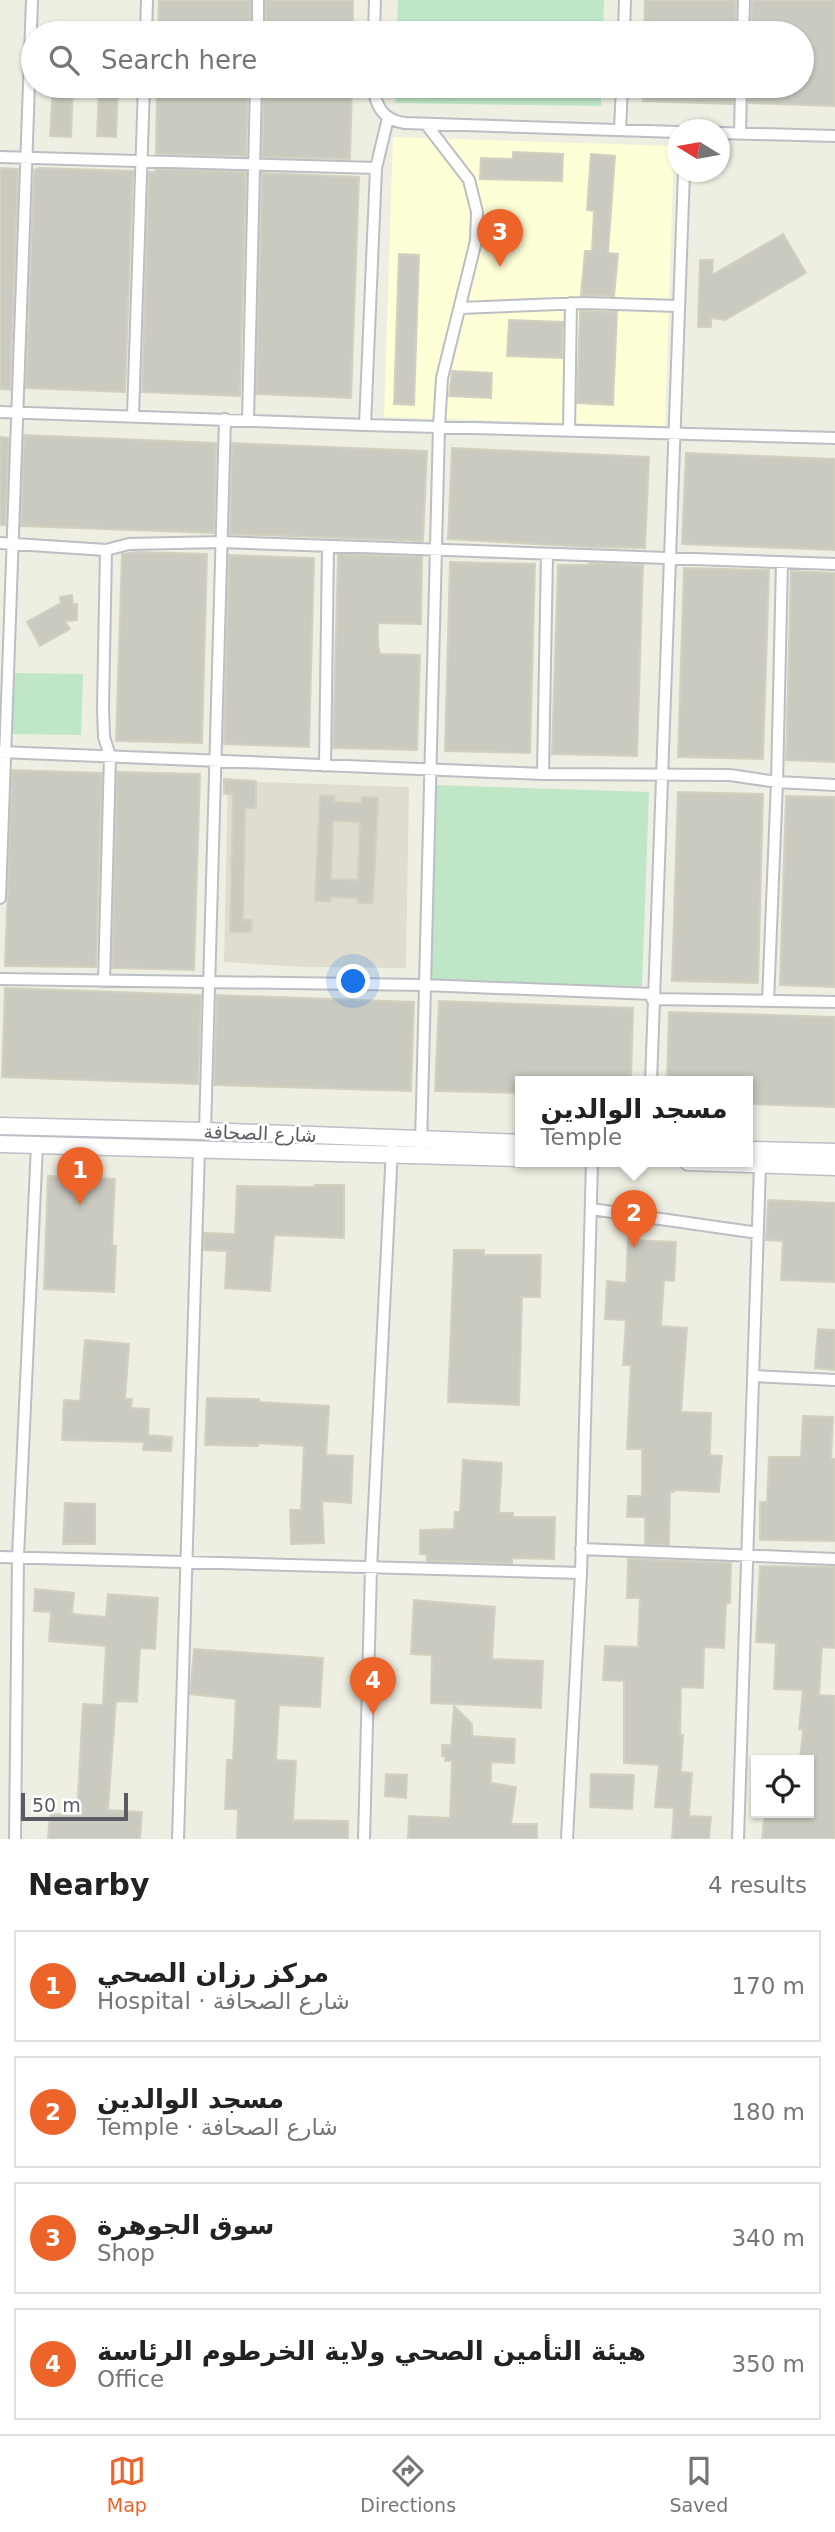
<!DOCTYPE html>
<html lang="en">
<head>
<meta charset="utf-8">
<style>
  :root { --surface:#fff; --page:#f2f2f2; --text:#222; --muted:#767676; --line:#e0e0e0; --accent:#ec642a }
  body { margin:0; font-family:"DejaVu Sans","Noto Naskh Arabic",sans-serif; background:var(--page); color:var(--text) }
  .controls { position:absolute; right:21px; bottom:21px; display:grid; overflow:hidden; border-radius:0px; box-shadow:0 2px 5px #0004 }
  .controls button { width:63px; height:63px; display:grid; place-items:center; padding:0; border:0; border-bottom:2px solid var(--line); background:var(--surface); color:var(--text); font:35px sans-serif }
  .compass { position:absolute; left:667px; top:119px; width:63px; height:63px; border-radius:50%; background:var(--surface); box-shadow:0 2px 5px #0004; rotate:281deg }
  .scale { position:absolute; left:21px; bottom:18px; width:107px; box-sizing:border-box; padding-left:7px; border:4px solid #5a5c63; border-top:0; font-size:19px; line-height:24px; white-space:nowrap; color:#5a5c63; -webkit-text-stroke:5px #fff; paint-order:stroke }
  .you { position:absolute; left:354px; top:982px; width:24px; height:24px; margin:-18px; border:5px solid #fff; border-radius:50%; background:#1a73e8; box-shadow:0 0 0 10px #1a73e833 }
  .badge { display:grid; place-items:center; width:46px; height:46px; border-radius:50%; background:var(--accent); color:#fff; font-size:23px; font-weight:700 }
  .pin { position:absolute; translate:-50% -58px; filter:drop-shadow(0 2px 4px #0008) }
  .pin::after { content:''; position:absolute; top:37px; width:24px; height:21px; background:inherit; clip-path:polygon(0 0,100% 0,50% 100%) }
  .popup { position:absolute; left:515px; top:1076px; width:238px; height:91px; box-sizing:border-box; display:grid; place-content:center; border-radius:0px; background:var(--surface); filter:drop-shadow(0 2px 5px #0005); font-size:23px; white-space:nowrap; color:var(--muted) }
  .popup b { font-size:26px; color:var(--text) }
  .popup::after { content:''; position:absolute; left:50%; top:100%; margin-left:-14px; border:14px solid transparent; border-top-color:var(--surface) }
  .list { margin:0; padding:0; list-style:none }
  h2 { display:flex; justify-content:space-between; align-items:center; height:91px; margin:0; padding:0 28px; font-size:30px }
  h2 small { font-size:23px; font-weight:400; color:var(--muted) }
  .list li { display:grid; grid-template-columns:46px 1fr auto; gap:21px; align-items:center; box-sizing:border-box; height:112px; margin:0 14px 14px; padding:0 14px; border:2px solid var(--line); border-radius:0px }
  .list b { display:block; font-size:26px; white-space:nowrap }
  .list p { margin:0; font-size:23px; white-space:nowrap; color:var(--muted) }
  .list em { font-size:23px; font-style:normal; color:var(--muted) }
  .icon { flex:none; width:38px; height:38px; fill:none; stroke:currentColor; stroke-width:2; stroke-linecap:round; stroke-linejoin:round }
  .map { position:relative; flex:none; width:835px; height:1839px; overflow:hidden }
  .search { position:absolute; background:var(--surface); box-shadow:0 2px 5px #0004; left:21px; right:21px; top:21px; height:77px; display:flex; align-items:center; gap:18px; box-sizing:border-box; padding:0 24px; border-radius:38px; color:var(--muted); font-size:26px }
  .sheet { height:595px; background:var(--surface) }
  nav { display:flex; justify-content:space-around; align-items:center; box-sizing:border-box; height:98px; border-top:2px solid var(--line); background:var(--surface); font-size:19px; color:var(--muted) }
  nav a { display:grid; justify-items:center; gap:4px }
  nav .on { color:var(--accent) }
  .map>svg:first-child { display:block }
  .commercial { fill:#fefed7 }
  .education { fill:#deddd0 }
  .green { fill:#bee6c7 }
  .building { fill:#cacac1; stroke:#d2d1c0; stroke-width:2; fill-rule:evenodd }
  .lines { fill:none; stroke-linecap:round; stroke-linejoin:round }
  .street-casing { stroke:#bcbec4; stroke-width:14 }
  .secondary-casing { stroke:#bdbec6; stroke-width:19 }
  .street { stroke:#fff; stroke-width:10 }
  .secondary { stroke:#fff; stroke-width:16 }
  .labels { text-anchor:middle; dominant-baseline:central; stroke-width:5; stroke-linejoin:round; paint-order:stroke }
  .street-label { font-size:19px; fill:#5a5c63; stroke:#fff }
</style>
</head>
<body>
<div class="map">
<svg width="835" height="1839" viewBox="0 0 835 1839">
  <rect width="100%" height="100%" fill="#eeeee2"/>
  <!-- commercial -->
  <path class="commercial" d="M393,137L674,146L665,426L384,417Z"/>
  <!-- education -->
  <path class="education" d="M228,781L409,787L406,968L302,967L224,962Z"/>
  <!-- green -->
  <path class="green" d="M398,0H604L603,33H397Z
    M396,86H601V106L395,103Z
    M13,673L83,674L81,735L13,734Z
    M435,785L649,792L642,986L429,982Z"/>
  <!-- building -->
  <path class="building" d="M159,0H250V33H158Z
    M266,0H353V33H266Z
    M645,0H736L735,33H644Z
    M752,0H835V106L749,103V86H802V33H751Z
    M53,86H73L71,137L50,136Z
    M99,86H118L116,137L97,136Z
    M157,86H248L246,156L156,154Z
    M264,86H352L350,159L262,157Z
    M643,86H733V104L643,101Z
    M513,152L563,154L562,181L480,179L481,158L513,159Z
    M591,154L615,156L608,253L618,254L614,296L581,295L585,251H592L594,211L587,210Z
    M0,168L18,169L10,390L0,389Z
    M39,168L133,171L125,392L26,388L34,170Z
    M156,169L246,172L240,396L142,392L149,172H155Z
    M262,173L359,177L351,398L256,394Z
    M783,234L806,273L725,320L711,318V327H698L700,260H713L712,275Z
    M399,254L419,255L414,405L394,404Z
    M580,311L617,312L613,405L577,403Z
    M509,320L563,322L562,358L507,356Z
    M452,371L492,373L491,398L449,396Z
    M24,435L216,443L214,533L21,526Z
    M0,437L9,438L5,525H0Z
    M232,443L427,451L423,541L230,534Z
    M452,448L649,457L645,548L590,547L448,539Z
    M686,453L835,459V550L682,544Z
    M136,552L207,554L202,743L116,741L122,554Z
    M338,554L422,557L421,624L378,623V645L380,654L420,655L417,750L333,748Z
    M229,555L314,558L309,747L224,744Z
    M450,562L535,564L530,753L445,751Z
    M589,563L643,565L637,756L552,754L558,565H589Z
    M684,568L769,570L763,759L678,757Z
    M791,571L835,573V762L786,760Z
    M72,595L73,604H77V620L65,621L70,629L40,646L27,622L61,603L60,597Z
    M12,770L102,773L96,967L5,966Z
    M117,772L200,774L194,970L112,968Z
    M224,779L256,781V808H245L243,920H252L251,932H230L233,794H224Z
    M678,792L763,794L758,983L672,981Z
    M320,795L335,796L334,802L362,803V797L378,798L373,903H358V898L331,897L330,902L315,901ZM333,821L360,822L358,880L331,879Z
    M786,796L835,797V987L780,985Z
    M5,988L201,995L198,1084L2,1077Z
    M217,995L414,1002L411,1091L214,1085Z
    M439,1001L633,1008L631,1082H520V1093L435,1091Z
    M669,1012L835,1017V1107L748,1104V1082H667Z
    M48,1176L115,1179L112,1245L116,1246L114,1292L44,1289Z
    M315,1185H344V1238L274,1235L270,1291L225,1288L227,1251L204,1250V1233L235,1234L237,1186L315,1187Z
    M768,1200L835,1203V1282L781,1280L783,1241L766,1240Z
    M628,1240L676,1242L674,1281L664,1280L661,1326L687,1328L681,1412L711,1413L710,1455L722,1456L719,1492L674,1490V1492H670L669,1545L645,1544V1517H627L628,1496H642V1449H627L631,1365H623L626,1320L605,1319L607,1281L626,1283Z
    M454,1250H484V1255H541L540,1297H522L519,1405L448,1402Z
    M818,1329L835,1330V1370L815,1368Z
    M85,1340L129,1344L125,1399H132L131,1408L149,1409L148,1435L172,1437L171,1451L143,1450L144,1442L62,1440L64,1400L80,1401Z
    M207,1398L259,1399V1402L329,1406L326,1455L353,1456L351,1503L322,1501L324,1543L291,1544L290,1510H301L304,1446L258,1443V1446L205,1445Z
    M803,1416L833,1417L831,1459H835V1541L760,1540V1502H767L769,1457H801Z
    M463,1460L502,1463L499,1513H513V1517H555L554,1559L512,1558V1563L427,1561V1555L420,1554V1530L454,1529L455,1512H460Z
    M65,1503L95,1504V1544H63Z
    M628,1559L731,1563L730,1603H726L724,1648L704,1647L703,1688L681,1687L680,1735H683L681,1772L692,1773L689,1816L711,1817L709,1839H672L674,1808L655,1807L659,1765L624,1763V1681L603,1680L605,1646L638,1647L640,1598H627Z
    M760,1566L835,1567V1648L822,1647L819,1695L835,1696V1839H762L765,1813H809V1760H800L803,1730L799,1729L803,1690L774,1689L776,1643L756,1642Z
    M35,1589L74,1593L72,1614L106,1617L108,1594L158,1598L155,1649L140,1648L137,1702L116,1701L112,1754L108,1810L142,1812L140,1839H48L50,1814L77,1815L83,1704L103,1705L106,1646L49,1641L51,1612L34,1611Z
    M414,1600L495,1607L492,1659L543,1661L541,1708L431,1703L432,1655L411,1654Z
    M194,1649L323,1658L320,1707L279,1705L276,1760L296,1761L293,1820L348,1821V1839H237L238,1809H225L227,1760H233L236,1699L190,1694Z
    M454,1706L472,1724V1736L515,1739L514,1763L491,1762V1783L516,1787L511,1824H537V1839H408L409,1816L450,1818L452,1761H445V1756H442V1745H451Z
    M386,1774L407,1775L406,1798L385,1796Z
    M591,1774L634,1775L632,1809L590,1807Z"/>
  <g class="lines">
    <!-- street casing -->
    <g class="street-casing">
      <path id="street" d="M146,33L147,0
        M258,33V0
        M374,33L375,0
        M624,33L625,0
        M743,33L744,0
        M373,86C376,107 383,120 405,123L678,132
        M620,130L622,86
        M720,133L835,136
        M740,134L741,86
        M0,157L376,168
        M460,308L585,303L678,306
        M0,412L365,425L835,438
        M133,415L144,86
        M248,419L256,86
        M365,425L376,168L388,118
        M569,431L571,303
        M0,543L106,550L129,544L222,542L835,564
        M0,752L543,774L730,775L777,782L835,785
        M325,766L328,546
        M543,774L547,554
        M0,898L32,0
        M0,979L423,985L653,994
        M104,981L110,756L104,737L103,707L106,550
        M652,999L835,1002
        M768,1001L777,782L782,562
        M651,1082L684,172
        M205,1131L225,419
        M421,1145L439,427L442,378L476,241L477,212L469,180L426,124
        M591,1209L758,1233
        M754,1376L835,1380
        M581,1549L835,1559
        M0,1557L581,1573
        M15,1839L18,1557L37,1145
        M178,1839L199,1150
        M364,1839L371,1568L392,1149
        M567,1839L581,1573L592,1162
        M738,1839L760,1165"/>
    </g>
    <!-- secondary casing -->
    <g class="secondary-casing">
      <path id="secondary" d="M0,1126L205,1131L520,1143
        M0,1144L520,1158
        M748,1150L835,1152
        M688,1162L835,1167"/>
    </g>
    <!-- street -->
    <use href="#street" class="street"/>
    <!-- secondary -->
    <use href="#secondary" class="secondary"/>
  </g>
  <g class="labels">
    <!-- street labels -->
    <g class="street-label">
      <text transform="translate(260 1133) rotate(2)">شارع الصحافة</text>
    </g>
  </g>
</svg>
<div class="controls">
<button><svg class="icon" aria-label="locate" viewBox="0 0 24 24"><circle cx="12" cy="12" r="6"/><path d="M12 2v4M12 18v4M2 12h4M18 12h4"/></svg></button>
</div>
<svg class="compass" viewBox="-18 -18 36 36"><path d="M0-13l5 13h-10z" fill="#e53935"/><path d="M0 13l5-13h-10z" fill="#767676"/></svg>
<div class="scale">50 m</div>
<div class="you"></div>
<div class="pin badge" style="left:80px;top:1205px">1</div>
<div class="pin badge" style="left:634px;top:1248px">2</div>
<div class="popup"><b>مسجد الوالدين</b>Temple</div>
<div class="pin badge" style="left:500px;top:267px">3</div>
<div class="pin badge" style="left:373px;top:1715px">4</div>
<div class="search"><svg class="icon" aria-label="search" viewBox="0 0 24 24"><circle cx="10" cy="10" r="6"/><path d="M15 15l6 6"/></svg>Search here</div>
</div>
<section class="sheet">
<h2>Nearby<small>4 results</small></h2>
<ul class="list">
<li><span class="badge">1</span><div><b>مركز رزان الصحي</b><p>Hospital · شارع الصحافة</p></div><em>170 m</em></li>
<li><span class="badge">2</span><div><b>مسجد الوالدين</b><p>Temple · شارع الصحافة</p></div><em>180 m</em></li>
<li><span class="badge">3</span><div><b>سوق الجوهرة</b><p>Shop</p></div><em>340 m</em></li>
<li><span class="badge">4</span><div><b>هيئة التأمين الصحي ولاية الخرطوم الرئاسة</b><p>Office</p></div><em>350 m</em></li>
</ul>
</section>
<nav>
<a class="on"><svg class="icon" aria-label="map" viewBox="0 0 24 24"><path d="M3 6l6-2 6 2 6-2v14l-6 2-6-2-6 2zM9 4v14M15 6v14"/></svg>Map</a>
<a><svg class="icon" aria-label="directions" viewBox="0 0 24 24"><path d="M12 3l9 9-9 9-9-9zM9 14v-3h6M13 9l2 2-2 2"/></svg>Directions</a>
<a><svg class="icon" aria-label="saved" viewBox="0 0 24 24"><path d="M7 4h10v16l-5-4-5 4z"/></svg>Saved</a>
</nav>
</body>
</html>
